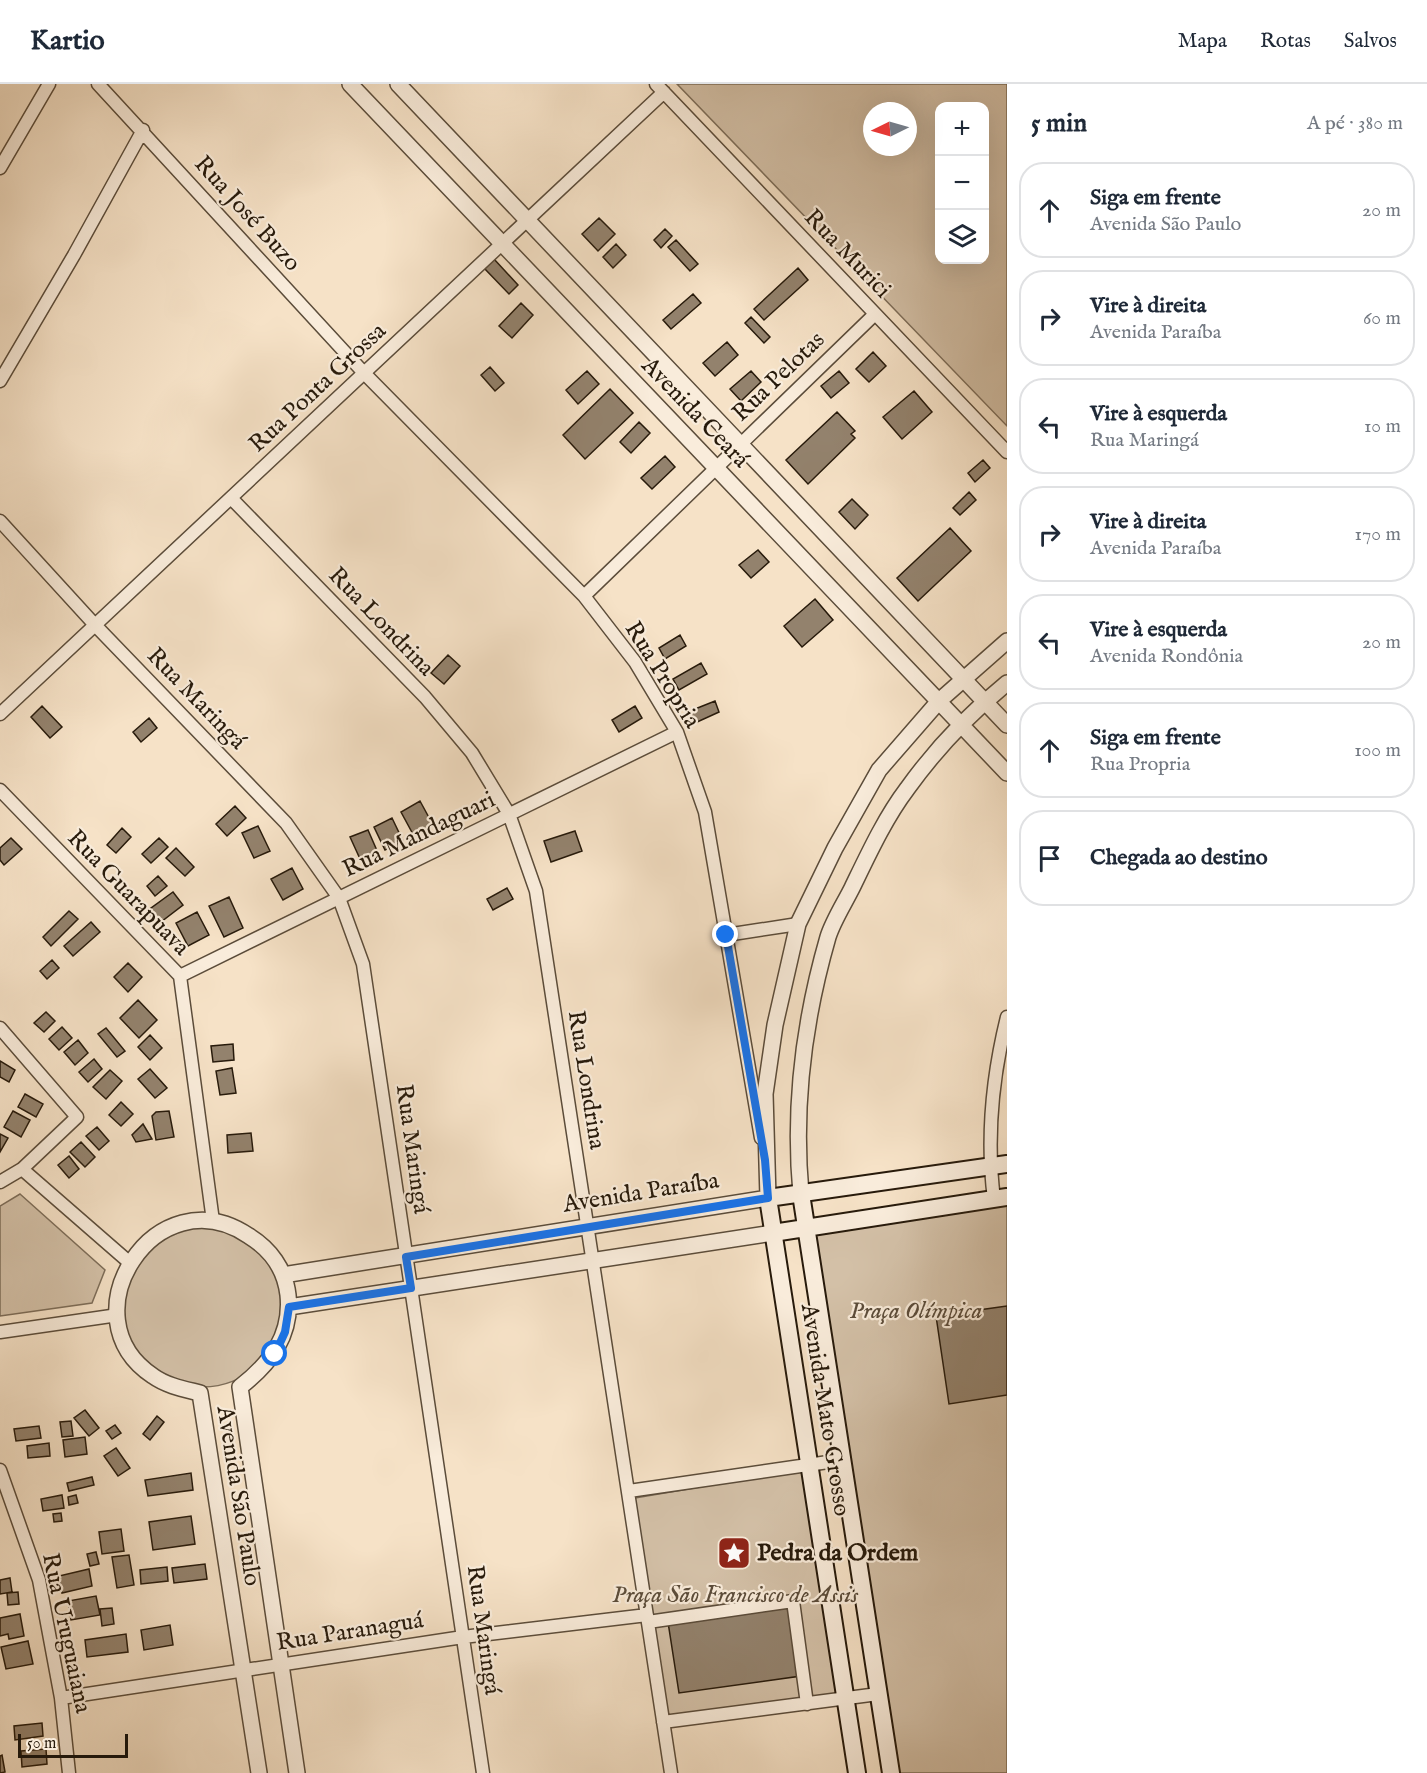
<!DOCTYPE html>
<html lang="pt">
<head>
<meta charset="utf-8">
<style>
  :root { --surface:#fff; --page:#f2f2f3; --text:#1f2937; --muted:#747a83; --line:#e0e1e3 }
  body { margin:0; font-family:"IM FELL English",serif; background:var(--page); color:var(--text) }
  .controls { position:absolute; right:18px; top:18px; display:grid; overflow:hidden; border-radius:12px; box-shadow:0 6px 24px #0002 }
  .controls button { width:54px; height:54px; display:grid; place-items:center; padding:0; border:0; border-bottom:2px solid var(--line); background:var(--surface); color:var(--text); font:30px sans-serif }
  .compass { position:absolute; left:863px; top:18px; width:54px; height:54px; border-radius:50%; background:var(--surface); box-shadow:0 6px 24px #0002; rotate:265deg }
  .scale { position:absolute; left:18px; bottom:15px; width:110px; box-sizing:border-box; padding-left:6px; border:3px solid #271a0b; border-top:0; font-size:16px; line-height:21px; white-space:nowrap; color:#271a0b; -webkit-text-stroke:4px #f9ecdb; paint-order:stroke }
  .stop { position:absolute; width:18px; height:18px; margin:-14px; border:4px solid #1a73e8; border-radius:50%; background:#fff }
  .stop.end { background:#1a73e8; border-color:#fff; box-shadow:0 2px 6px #0008 }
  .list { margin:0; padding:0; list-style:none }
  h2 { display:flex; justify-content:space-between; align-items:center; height:78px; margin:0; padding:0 24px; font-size:26px }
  h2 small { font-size:20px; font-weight:400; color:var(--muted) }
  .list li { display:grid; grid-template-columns:39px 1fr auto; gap:18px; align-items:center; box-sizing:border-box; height:96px; margin:0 12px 12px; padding:0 12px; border:2px solid var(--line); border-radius:24px }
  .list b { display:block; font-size:22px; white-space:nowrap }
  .list p { margin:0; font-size:20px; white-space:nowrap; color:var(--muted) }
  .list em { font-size:20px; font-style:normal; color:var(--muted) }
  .icon { flex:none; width:33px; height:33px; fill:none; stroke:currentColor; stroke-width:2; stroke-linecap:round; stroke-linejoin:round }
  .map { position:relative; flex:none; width:1007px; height:1689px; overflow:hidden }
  header { display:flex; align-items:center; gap:36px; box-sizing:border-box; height:84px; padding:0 30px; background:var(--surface); border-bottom:2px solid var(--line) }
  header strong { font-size:28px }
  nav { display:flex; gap:33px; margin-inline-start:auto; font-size:21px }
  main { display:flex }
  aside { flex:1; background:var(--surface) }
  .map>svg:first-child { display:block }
  .green { fill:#d3c0a7; stroke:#7d6d59; stroke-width:1.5; fill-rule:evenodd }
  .building { fill:#93826d; stroke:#271a0b; stroke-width:1.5 }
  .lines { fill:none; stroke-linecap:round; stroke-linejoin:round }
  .minor-casing { stroke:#5b4c3a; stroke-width:15 }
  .tertiary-casing { stroke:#5b4c3a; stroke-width:18 }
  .secondary-casing { stroke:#271a0b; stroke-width:20 }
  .minor { stroke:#f9ecdb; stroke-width:12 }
  .tertiary { stroke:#f9ecdb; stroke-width:15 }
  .secondary { stroke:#f9ecdb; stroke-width:16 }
  .route { stroke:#1a73e8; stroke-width:8 }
  .labels { text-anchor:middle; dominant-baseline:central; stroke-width:4.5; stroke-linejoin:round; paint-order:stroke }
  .street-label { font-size:24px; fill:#271a0b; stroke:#f9ecdb }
  .park-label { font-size:24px; font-style:italic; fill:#5b4c3a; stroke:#f9ecdb }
  .poi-label { font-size:24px; font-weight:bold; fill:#271a0b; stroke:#f9ecdb; text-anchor:start }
</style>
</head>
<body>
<header>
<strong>Kartio</strong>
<nav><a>Mapa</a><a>Rotas</a><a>Salvos</a></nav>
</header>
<main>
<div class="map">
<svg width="1007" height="1689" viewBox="0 0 1007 1689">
  <rect width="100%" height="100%" fill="#f6e2c7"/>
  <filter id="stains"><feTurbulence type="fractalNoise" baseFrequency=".00333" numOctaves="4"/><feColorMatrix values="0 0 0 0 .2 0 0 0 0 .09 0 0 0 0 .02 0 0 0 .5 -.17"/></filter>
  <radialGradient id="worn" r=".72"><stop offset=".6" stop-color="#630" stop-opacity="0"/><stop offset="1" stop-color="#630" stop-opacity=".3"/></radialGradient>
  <!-- green -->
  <path class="green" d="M677,0H1007V342ZM984,22V176H940V22ZM872,27H908V63H872Z
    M20,1110L105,1186L92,1219L0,1232V1122Z
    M1007,1118V1689H896L812,1152Z
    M123 1223a80 80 0 1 1 160 0a80 80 0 1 1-160 0Z
    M806,1385L840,1610L666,1634L635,1414Z"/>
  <!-- building -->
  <path class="building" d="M599,134L615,150L598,167L582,150Z
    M665,145L672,152L661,164L654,156Z
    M676,156L698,180L690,187L668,163Z
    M616,160L626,171L613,184L603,173Z
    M494,175L518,201L509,210L484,184Z
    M798,184L808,196L764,236L754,225Z
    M693,210L701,219L671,245L663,236Z
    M521,219L533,231L512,254L499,242Z
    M751,233L770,253L764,259L745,239Z
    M727,258L738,271L715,292L703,279Z
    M873,268L886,282L869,298L856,285Z
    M490,283L504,299L495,307L481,291Z
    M587,287L599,300L578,320L566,306Z
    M751,287L761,298L741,317L730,305Z
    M839,287L849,299L831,314L821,302Z
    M610,305L633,329L585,375L563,351Z
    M914,307L932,328L902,355L883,333Z
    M837,328L855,347L851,350L855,354L808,400L786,376Z
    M639,338L650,349L631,369L620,358Z
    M665,372L675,383L652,405L641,394Z
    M983,376L990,384L975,398L968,389Z
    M969,408L976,416L960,431L953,424Z
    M852,415L868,431L855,445L839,428Z
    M950,444L971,467L918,517L897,494Z
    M758,466L769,478L751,494L739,481Z
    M815,515L833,536L802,563L784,542Z
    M680,551L686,562L665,575L659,564Z
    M448,571L460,582L444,600L431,589Z
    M701,579L707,590L679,606L673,595Z
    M715,617L719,628L695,639L690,627Z
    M42,622L62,643L50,654L31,633Z
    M635,622L642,634L619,648L612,636Z
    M149,634L157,644L141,658L133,648Z
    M420,717L433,741L414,752L401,728Z
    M235,722L246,734L227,752L216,740Z
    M392,734L403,757L385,766L374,743Z
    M258,742L270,767L254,774L242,749Z
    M122,744L131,753L116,769L107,761Z
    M368,746L378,769L361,777L350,753Z
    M575,747L582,767L551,778L544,757Z
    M11,754L22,765L4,781L0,776V764Z
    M159,754L168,763L151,779L142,770Z
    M176,764L194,783L185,792L166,774Z
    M292,784L303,805L283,816L271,795Z
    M158,792L167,802L155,812L147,802Z
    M507,804L513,815L493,826L487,815Z
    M173,808L183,821L157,841L147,827Z
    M229,813L243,844L224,853L209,822Z
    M69,827L78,835L51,862L43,853Z
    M197,828L209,851L188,862L176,839Z
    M91,838L100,848L73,872L64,862Z
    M52,876L59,884L47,895L40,887Z
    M128,879L142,893L128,908L114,893Z
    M138,916L157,936L139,954L120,934Z
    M46,928L55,937L44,948L34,939Z
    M62,943L72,954L59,966L49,955Z
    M106,944L125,967L117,973L98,950Z
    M150,951L162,964L150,976L138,963Z
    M78,956L88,969L75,981L64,968Z
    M233,960L234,976L213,978L211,962Z
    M94,975L102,985L88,998L79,988Z
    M0,977L15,986L9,998L0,993Z
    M232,984L236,1009L220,1011L216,987Z
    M150,985L167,1004L155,1014L138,995Z
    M110,986L122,997L106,1015L93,1003Z
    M25,1010L43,1020L36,1033L18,1023Z
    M121,1018L133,1030L121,1042L109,1031Z
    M13,1027L30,1036L21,1053L4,1043Z
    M169,1027L174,1053L156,1056L152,1032L156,1028Z
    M143,1040L152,1055L136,1058L132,1051Z
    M97,1043L109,1057L99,1066L86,1052Z
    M251,1049L253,1067L228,1069L227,1051Z
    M0,1050L8,1054L0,1068Z
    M81,1058L95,1073L85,1083L70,1068Z
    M69,1072L79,1085L69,1094L58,1081Z
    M1007,1222V1311L949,1320L936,1232Z
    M85,1326L99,1344L89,1352L74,1334Z
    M157,1332L164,1338L150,1356L143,1350Z
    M71,1337L73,1352L62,1353L60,1338Z
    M115,1341L121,1349L112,1355L106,1347Z
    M39,1342L41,1354L16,1357L14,1345Z
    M85,1353L87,1370L65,1373L63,1356Z
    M49,1359L50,1372L28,1374L27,1362Z
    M116,1364L130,1384L118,1392L104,1372Z
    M191,1389L193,1406L148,1412L145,1396Z
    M92,1393L94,1401L69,1407L67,1399Z
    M62,1411L64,1424L43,1427L41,1415Z
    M76,1411L78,1419L69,1421L68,1413Z
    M61,1429L62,1437L54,1438L53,1430Z
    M191,1432L195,1460L153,1466L149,1438Z
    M121,1445L124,1467L102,1470L99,1448Z
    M96,1468L99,1480L90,1482L87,1470Z
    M129,1471L134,1501L117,1504L112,1473Z
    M205,1480L207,1495L174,1499L172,1484Z
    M167,1483L168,1497L141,1500L140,1486Z
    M89,1485L92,1502L62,1509L59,1492Z
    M10,1494L12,1508L0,1510V1496Z
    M18,1508L19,1520L8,1521L7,1509Z
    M96,1512L100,1531L71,1536L68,1517Z
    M791,1518L801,1592L679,1609L668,1538Z
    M112,1524L114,1540L102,1542L100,1525Z
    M20,1530L24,1552L9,1555L8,1550L0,1552V1534Z
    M170,1541L173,1561L144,1566L141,1546Z
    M126,1550L128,1568L87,1573L85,1556Z
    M28,1557L33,1580L6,1585L1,1563Z
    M42,1639L43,1652L15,1656L14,1642Z
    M46,1665L47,1680L22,1683L21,1667Z
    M2,1671L5,1688L0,1689V1672Z"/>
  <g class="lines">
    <!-- minor casing -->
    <g class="minor-casing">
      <path id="minor" d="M98,0L364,289L584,512L635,578L677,648L705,728L761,1054
        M656,0L1007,368
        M0,84L49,0
        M0,297L74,171L143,46
        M231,414L425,613L472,669L509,730L536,807L671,1689
        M0,437L95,541L286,739L339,814L363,880L483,1689
        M584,512L875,230
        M0,630L664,8
        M0,706L180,892L213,1137
        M726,851L798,840
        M180,892L677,648
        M0,944L77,1033L22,1085L0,1098
        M22,1085L130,1179
        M994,1115C986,1053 992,994 1007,933
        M0,1248L118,1231
        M0,1386L39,1496L61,1614L69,1689
        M629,1407L842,1376
        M648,1538L793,1517L807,1620
        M61,1614L463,1553L647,1531
        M663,1638L878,1610"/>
    </g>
    <!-- tertiary casing -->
    <g class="tertiary-casing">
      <path id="tertiary" d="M350,0L1007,689
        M398,0L1007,641
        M801,1110C793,1024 804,936 828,853C833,837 844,820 852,804C868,771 885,734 907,705C935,666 970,629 1007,599
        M283,1191L768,1114L765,1010L775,941L798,840L835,764L879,686L939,617L1007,557
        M289,1223L773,1149
        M259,1689L200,1309C184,1305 167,1302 153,1292C64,1233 156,1089 249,1152C270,1165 285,1185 288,1211C292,1251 271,1279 240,1303L297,1689"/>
    </g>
    <!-- secondary casing -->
    <g class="secondary-casing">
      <path id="secondary" d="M801,1110L891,1689
        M773,1149L1007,1113
        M857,1689L768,1114L1007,1080"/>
    </g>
    <!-- minor -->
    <use href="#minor" class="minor"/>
    <!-- tertiary -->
    <use href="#tertiary" class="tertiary"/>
    <!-- secondary -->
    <use href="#secondary" class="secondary"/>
  </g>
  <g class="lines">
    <!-- route -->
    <path class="route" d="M275,1270L285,1248L289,1223L411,1204L406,1173L768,1114L765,1076L726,851"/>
  </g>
  <!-- icons -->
  <defs>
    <g id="sight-square" transform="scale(1.725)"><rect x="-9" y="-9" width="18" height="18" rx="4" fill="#8f2418" stroke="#f9ecdb"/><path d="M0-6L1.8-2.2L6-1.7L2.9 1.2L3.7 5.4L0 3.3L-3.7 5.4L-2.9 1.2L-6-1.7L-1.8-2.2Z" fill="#fff"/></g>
  </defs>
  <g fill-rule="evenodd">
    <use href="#sight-square" x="734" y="1469"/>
  </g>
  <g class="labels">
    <!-- street labels -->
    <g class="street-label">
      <text transform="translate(247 130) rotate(48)">Rua José Buzo</text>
      <text transform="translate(847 170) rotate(46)">Rua Murici</text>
      <text transform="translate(779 293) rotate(-44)">Rua Pelotas</text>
      <text transform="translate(318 304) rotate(-43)">Rua Ponta Grossa</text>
      <text transform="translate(695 329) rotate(46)">Avenida Ceará</text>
      <text transform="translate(381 538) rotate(46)">Rua Londrina</text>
      <text transform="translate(662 591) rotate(58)">Rua Propria</text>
      <text transform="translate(196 615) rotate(46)">Rua Maringá</text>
      <text transform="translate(419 751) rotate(-26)">Rua Mandaguari</text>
      <text transform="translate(128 809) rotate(46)">Rua Guarapuava</text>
      <text transform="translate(586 996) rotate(81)">Rua Londrina</text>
      <text transform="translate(412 1065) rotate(82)">Rua Maringá</text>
      <text transform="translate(641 1109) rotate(-9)">Avenida Paraíba</text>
      <text transform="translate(825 1326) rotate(81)">Avenida Mato Grosso</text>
      <text transform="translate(238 1412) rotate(81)">Avenida São Paulo</text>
      <text transform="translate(483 1546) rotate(82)">Rua Maringá</text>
      <text transform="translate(350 1548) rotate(-9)">Rua Paranaguá</text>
      <text transform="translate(66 1549) rotate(78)">Rua Uruguaiana</text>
    </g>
    <!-- park labels -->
    <g class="park-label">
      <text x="916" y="1227">Praça Olímpica</text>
      <text x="735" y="1511">Praça São Francisco de Assis</text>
    </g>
    <!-- poi labels -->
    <g class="poi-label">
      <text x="757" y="1469">Pedra da Ordem</text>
    </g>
  </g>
  <rect width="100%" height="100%" filter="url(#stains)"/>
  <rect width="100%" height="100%" fill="url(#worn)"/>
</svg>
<div class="controls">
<button>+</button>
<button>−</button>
<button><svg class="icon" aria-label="layers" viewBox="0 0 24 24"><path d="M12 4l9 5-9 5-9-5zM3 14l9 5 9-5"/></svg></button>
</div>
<svg class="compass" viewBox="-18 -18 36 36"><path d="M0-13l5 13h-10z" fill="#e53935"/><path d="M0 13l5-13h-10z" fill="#747a83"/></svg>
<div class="scale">50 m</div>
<div class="stop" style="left:275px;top:1270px"></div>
<div class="stop end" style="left:726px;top:851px"></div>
</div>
<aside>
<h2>5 min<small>A pé · 380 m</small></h2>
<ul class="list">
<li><svg class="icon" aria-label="ahead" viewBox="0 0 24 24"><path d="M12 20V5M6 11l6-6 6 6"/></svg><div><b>Siga em frente</b><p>Avenida São Paulo</p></div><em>20 m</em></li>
<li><svg class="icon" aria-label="right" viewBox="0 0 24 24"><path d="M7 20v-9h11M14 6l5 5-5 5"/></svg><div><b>Vire à direita</b><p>Avenida Paraíba</p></div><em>60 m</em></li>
<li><svg class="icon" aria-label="left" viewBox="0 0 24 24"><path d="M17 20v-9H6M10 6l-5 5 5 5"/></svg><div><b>Vire à esquerda</b><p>Rua Maringá</p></div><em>10 m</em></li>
<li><svg class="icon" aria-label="right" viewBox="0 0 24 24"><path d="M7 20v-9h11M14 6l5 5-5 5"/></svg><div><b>Vire à direita</b><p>Avenida Paraíba</p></div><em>170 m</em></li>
<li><svg class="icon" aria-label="left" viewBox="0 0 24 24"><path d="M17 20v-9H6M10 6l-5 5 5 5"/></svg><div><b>Vire à esquerda</b><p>Avenida Rondônia</p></div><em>20 m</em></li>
<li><svg class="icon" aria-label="ahead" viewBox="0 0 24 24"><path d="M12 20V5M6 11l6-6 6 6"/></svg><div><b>Siga em frente</b><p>Rua Propria</p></div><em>100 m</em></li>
<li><svg class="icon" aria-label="arrive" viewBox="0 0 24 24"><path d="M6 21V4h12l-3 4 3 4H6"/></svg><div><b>Chegada ao destino</b></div></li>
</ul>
</aside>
</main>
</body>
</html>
